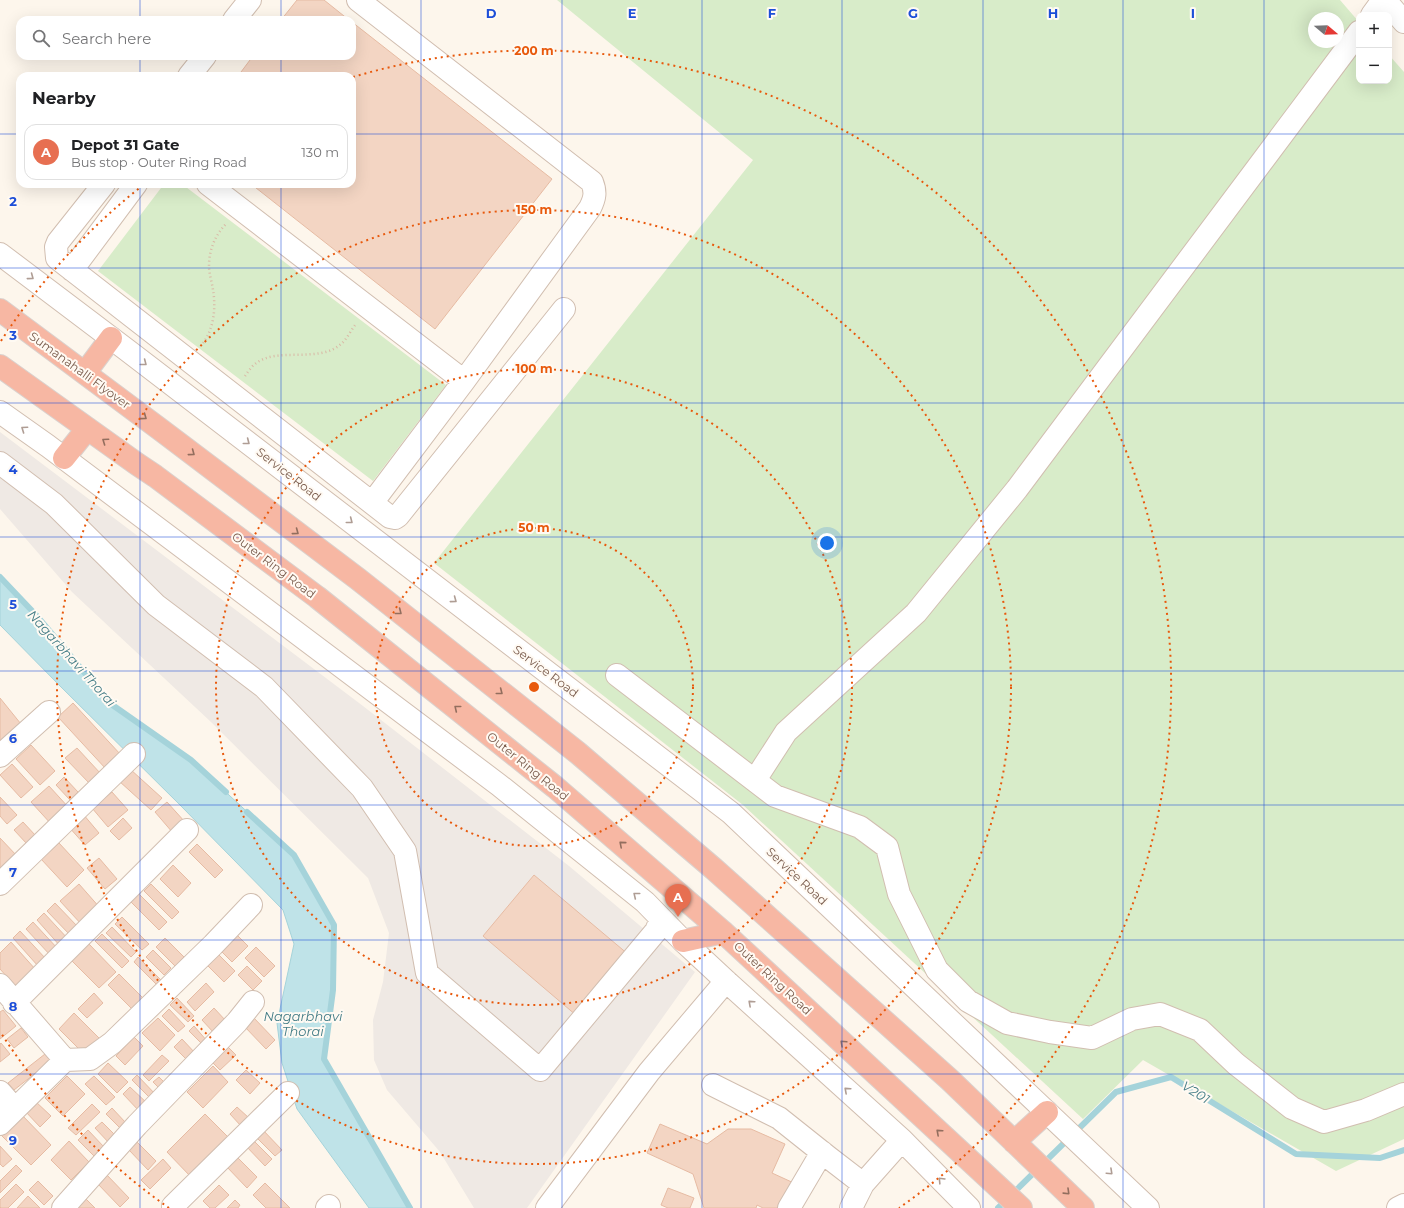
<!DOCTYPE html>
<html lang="en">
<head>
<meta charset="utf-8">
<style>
  :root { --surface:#fff; --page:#f2f2f2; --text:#202124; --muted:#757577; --line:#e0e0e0; --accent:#e76f51 }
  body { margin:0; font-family:Montserrat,sans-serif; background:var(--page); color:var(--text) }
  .controls { position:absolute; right:12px; top:12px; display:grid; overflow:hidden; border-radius:8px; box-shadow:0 4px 16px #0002 }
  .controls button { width:36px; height:36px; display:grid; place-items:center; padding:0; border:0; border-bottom:1px solid var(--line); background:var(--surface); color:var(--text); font:20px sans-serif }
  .compass { position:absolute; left:1308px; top:12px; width:36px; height:36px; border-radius:50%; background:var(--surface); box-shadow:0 4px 16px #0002; rotate:109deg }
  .you { position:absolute; left:827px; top:543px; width:14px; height:14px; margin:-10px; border:3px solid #fff; border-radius:50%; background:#1a73e8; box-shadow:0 0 0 6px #1a73e833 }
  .badge { display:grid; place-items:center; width:26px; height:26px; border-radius:50%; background:var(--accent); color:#fff; font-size:13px; font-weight:700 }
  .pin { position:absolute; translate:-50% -33px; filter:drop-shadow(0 1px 2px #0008) }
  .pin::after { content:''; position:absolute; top:21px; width:14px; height:12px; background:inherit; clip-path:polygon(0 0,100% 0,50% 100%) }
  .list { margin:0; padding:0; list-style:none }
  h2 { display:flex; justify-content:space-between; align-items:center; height:52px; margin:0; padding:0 16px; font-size:17px }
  h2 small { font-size:13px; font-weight:400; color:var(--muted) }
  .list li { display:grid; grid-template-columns:26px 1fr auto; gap:12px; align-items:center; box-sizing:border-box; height:56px; margin:0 8px 8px; padding:0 8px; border:1px solid var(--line); border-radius:12px }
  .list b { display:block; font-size:15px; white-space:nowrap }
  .list p { margin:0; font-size:13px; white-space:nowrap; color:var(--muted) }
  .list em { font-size:13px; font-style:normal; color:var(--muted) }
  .icon { flex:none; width:22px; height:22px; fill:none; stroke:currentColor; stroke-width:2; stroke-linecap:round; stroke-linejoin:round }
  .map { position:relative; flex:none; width:1404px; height:1208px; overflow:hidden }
  .search { position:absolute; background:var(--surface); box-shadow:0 4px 16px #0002; left:16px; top:16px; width:340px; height:44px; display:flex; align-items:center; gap:10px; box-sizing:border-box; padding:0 14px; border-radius:12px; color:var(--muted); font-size:15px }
  .panel { position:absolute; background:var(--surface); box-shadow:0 4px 16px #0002; left:16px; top:72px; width:340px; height:116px; border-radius:12px }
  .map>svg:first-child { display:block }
  .industrial { fill:#efe9e4 }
  .green { fill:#d8ecc9; fill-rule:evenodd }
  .water { fill:#bfe3e8; stroke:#a5d3da }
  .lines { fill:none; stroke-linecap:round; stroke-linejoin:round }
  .stream { stroke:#a5d3da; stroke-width:6 }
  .building { fill:#f3d5c3; stroke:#e6bba3 }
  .minor-casing { stroke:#d1beb0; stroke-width:24 }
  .highway-casing { stroke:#dad1cd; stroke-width:24 }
  .path { stroke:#d9b8a5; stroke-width:2.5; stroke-dasharray:1 3; stroke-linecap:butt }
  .minor { stroke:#fff; stroke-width:22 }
  .highway { stroke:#f7b7a3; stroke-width:22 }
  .oneway { stroke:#af9d94 }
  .oneway2 { stroke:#936e5e }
  .grid { fill:none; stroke:#1d4ed8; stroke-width:1; stroke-opacity:0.55 }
  .ring { fill:none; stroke:#e8590c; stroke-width:2; stroke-dasharray:2 4 }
  .labels { text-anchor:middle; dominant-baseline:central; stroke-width:4; stroke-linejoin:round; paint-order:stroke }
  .street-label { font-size:12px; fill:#7a5c4d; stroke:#fffaf3 }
  .water-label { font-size:13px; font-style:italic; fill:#437c86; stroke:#fffaf3 }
  .grid-label { font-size:13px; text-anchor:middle; font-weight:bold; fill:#1d4ed8; stroke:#fffaf3; stroke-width:4; stroke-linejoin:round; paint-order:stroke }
  .centre { fill:#e8590c; stroke:#fffaf3; stroke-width:2 }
  .ring-label { font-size:12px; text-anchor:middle; font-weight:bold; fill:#e8590c; stroke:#fffaf3; stroke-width:4; stroke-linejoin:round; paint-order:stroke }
</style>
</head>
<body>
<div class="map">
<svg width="1404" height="1208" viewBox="0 0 1404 1208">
  <rect width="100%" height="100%" fill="#fdf6ec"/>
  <!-- industrial -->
  <path class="industrial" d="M0,432L363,706L569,866L695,972L527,1208H474L440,1152L387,1090L374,1060L373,1020L383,982L389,933L368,878L211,722L72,592L0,509Z"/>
  <!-- green -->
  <path class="green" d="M557,0H1340L1359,22V81H1389V55L1404,72V1139L1336,1171L1143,1060L1083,1119L743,805L434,563L753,160ZM1314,18H1338V42H1314Z
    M164,184H182L446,385L373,481L98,271Z"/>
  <!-- water -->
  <path class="water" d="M0,577L36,615L111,704L191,760L294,855L334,925L333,993L324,1059L410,1208H369L297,1109L282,1063L277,1023L294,944L283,910L181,806L59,685L0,625Z"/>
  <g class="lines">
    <!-- stream -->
    <path class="stream" d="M0,577L36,615L111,704L191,760L226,792
      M247,812L294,855L334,925L333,990L324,1059L410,1208
      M998,1208L1116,1092L1171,1077L1296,1154L1380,1158L1404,1150"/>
  </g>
  <!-- building -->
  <path class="building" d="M297,0H324L349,20H281Z
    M352,22L552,179L435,329L251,184H352V76H238L253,56H352Z
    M0,698L21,724L0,741Z
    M73,703L121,755L106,769L58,717Z
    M31,745L55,771L40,785L16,759Z
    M77,748L101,774L90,784L65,758Z
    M12,764L33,787L21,798L0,775Z
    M130,769L162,798L151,810L119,781Z
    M64,777L78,792L70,800L56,785Z
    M49,786L70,809L52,825L31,802Z
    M112,792L128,810L108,827L92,808Z
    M0,797L17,815L7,824L0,816Z
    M167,802L185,822L173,833L155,812Z
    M83,814L99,833L85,845L68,826Z
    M123,818L132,828L119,840L110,831Z
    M23,822L36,836L27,844L14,830Z
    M0,838L17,856L0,872Z
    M59,843L84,870L67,887L41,859Z
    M197,844L223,870L215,878L189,852Z
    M99,858L117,879L105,889L87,868Z
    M173,865L191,883L178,897L160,879Z
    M534,875L629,955L577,1016L483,936Z
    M79,884L101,909L82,925L60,901Z
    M151,884L179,912L172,919L144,891Z
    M139,894L167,922L159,930L131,902Z
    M55,903L78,927L70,935L47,911Z
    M44,913L69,940L61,947L37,920Z
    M122,917L149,944L142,950L115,924Z
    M33,922L58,949L51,956L26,929Z
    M112,927L136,952L131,957L106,933Z
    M20,931L46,959L38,966L13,938Z
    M102,934L129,961L122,968L95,941Z
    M237,935L248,946L232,962L221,951Z
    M165,938L184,957L175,966L156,947Z
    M11,942L36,970L17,988L0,969V953Z
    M89,944L116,972L99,988L72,961Z
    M256,947L275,966L264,977L245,958Z
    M153,950L171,968L164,975L146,957Z
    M217,953L235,971L224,982L206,964Z
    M138,957L162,981L157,985L134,962Z
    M247,966L262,981L253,990L238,975Z
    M119,974L144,999L133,1010L108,985Z
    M206,983L214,992L195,1011L187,1002Z
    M94,993L103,1003L87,1018L78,1009Z
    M177,998L194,1016L188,1022L170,1005Z
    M214,1008L226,1021L214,1033L202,1020Z
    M169,1009L185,1026L178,1032L162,1016Z
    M3,1010L16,1026L0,1039V1012Z
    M74,1013L102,1041L87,1057L59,1029Z
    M253,1017L275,1040L266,1049L244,1026Z
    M158,1018L175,1035L160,1051L142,1033Z
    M194,1026L208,1042L204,1046L189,1031Z
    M21,1028L28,1037L14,1048L7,1039Z
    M134,1037L143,1046L125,1065L116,1056Z
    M182,1039L196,1054L188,1061L174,1047Z
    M1,1043L10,1054L0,1062V1044Z
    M227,1046L236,1055L220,1070L211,1061Z
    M45,1054L51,1061L14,1090L8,1083Z
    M162,1055L169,1061L149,1081L143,1075Z
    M108,1063L128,1082L117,1093L98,1074Z
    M213,1066L228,1082L203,1108L187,1092Z
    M246,1070L260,1083L250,1094L236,1080Z
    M137,1075L157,1096L152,1100L132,1080Z
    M67,1076L85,1094L63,1116L45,1098Z
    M94,1076L115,1097L106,1105L85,1084Z
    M159,1077L166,1084L161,1090L153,1082Z
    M130,1087L148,1104L140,1112L123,1094Z
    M35,1101L51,1116L40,1127L25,1111Z
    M92,1104L100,1112L76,1135L68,1128Z
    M237,1107L249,1118L241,1126L230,1114Z
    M112,1108L126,1123L121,1129L106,1114Z
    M20,1113L51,1145L31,1165L0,1134Z
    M205,1114L229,1138L191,1177L167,1152Z
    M102,1122L117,1137L110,1144L95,1128Z
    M660,1124L707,1144L728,1129H751L785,1144L772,1173L796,1184L785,1208H763L757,1205L756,1208H704L693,1174L647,1153Z
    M262,1129L282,1150L275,1156L255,1136Z
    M88,1130L104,1147L94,1156L78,1140Z
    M251,1138L272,1159L265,1166L245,1145Z
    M69,1141L89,1162L71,1180L51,1160Z
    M137,1142L156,1161L148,1170L129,1150Z
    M0,1146L12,1159L3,1167L0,1164Z
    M236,1156L257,1177L247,1188L226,1166Z
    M163,1159L171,1168L150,1189L141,1180Z
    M16,1165L22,1171L0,1193V1181Z
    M106,1174L129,1198L120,1207L97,1183Z
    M38,1181L53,1196L44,1205L29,1190Z
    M265,1183L290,1208H266L253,1195Z
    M16,1184L24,1192L8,1208H1L0,1207V1200Z
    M219,1185L229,1195L215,1208H210L203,1201Z
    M668,1188L694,1198L690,1208H668L661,1205Z
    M28,1196L40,1208H17Z
    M83,1196L95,1208H72Z
    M235,1200L240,1205L238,1208H227Z"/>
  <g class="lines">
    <!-- minor casing -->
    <g class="minor-casing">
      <path id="minor" d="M358,0L592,182C596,192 595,198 590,208L464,381L372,503
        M1385,0L1404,22
        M1372,15L1383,0
        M234,20L250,0
        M189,76L205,56
        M104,184L58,242L56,247L57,258L390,517L395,518L398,516L564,309
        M208,184L464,381
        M0,254L127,350L731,813L1148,1208
        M72,270L136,184
        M0,412L48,446L499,785L645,902L683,941L726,981L902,1140L969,1208
        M0,463L54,504L156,605L264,687L362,788L405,851L427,973L540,1070L656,931L661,919
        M617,675L775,796L860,827L887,847L899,894L937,970L968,1001L1007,1023L1050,1032L1092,1038L1132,1019L1160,1014L1200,1030L1236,1064L1292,1108L1324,1122L1366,1110L1404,1094
        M0,756L49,712
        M755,780L786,732L916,613L1017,489L1359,32
        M0,884L134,754
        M0,985L65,1060L90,1059L112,1043L213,945L251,905
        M14,1003L187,830
        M713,1085L779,1118L828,1157L863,1184
        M0,1092L15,1109
        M0,1124L65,1060
        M63,1208L137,1125L237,1022L253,1002
        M174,1208L173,1206L288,1093
        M327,1208L329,1206
        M547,1208L649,1072L726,981
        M789,1208L822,1152
        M851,1208L863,1184L902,1140
        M1398,1208L1404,1205"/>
    </g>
    <!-- highway casing -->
    <g class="highway-casing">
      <path id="highway" d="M0,310L161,430L358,579L578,753L714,869L950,1080L1083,1208
        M0,366L137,464L155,476L317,597L555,787L723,932L1021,1208
        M85,373L111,338
        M64,458L87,429
        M683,941L723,932
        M1014,1142L1047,1112"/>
    </g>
    <!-- path -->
    <path class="path" d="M203,343C214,329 216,307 213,290C212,282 209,274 209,266C209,250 215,235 226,224
      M245,376C248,372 251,367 255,364C277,346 318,364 341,344C347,339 351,330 356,324"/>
    <!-- minor -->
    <use href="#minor" class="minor"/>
    <!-- highway -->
    <use href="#highway" class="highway"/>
  </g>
  <!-- one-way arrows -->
  <defs><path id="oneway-chevron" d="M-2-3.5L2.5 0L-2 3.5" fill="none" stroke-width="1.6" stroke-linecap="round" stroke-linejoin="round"/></defs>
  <g class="oneway">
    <use href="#oneway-chevron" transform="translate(31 277) rotate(37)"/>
    <use href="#oneway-chevron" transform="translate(144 363) rotate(38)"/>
    <use href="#oneway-chevron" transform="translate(24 429) rotate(-145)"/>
    <use href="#oneway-chevron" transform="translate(247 442) rotate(38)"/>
    <use href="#oneway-chevron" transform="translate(350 521) rotate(38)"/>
    <use href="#oneway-chevron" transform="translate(454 600) rotate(37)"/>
    <use href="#oneway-chevron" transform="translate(636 895) rotate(-141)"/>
    <use href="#oneway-chevron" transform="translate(751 1003) rotate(-138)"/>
    <use href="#oneway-chevron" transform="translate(847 1090) rotate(-138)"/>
    <use href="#oneway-chevron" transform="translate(1110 1172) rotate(43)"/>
    <use href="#oneway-chevron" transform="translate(941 1180) rotate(-134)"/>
  </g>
  <g class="oneway2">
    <use href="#oneway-chevron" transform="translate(144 417) rotate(36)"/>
    <use href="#oneway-chevron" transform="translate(105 441) rotate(-145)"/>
    <use href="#oneway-chevron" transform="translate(192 453) rotate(37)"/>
    <use href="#oneway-chevron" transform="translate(296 532) rotate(37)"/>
    <use href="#oneway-chevron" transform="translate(399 612) rotate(38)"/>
    <use href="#oneway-chevron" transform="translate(500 692) rotate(38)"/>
    <use href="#oneway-chevron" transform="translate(457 708) rotate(-141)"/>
    <use href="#oneway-chevron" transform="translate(622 844) rotate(-139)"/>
    <use href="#oneway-chevron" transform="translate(843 1043) rotate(-137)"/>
    <use href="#oneway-chevron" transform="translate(939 1132) rotate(-138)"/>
    <use href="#oneway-chevron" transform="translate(1067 1192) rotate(44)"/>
  </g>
  <!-- grid -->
  <path class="grid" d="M140,0V20M281,0V20M421,0V1208M562,0V1208M702,0V1208M842,0V1208M983,0V1208M1123,0V1208M1264,0V1208M140,56V76M281,56V76M0,134H20M352,134H1404M140,184V1208M281,184V1208M0,268H1404M0,403H1404M0,537H1404M0,671H1404M0,805H1404M0,940H1404M0,1074H1404"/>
  <!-- distance rings -->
  <g class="ring">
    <circle cx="534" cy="687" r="159"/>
    <circle cx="534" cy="687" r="318"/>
    <circle cx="534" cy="687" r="477"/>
    <path d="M169 1208A636 636 0 0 1 1 1033M1 341A636 636 0 0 1 142 186M353 77A636 636 0 0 1 899 1208"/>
  </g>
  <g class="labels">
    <!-- street labels -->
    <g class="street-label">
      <text transform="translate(80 370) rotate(36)">Sumanahalli Flyover</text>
      <text transform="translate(289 474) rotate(38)">Service Road</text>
      <text transform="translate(274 565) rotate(37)">Outer Ring Road</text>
      <text transform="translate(546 671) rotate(37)">Service Road</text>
      <text transform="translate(528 766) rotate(39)">Outer Ring Road</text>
      <text transform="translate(797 876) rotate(43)">Service Road</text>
      <text transform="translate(773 978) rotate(43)">Outer Ring Road</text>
    </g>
    <!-- water labels -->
    <g class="water-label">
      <text transform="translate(72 658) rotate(48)">Nagarbhavi Thorai</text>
      <text x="303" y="1016">Nagarbhavi<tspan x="303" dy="15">Thorai</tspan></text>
      <text transform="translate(1196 1092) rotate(32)">V201</text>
    </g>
  </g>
  <g class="grid-label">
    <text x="491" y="18">D</text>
    <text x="632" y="18">E</text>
    <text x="772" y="18">F</text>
    <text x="913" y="18">G</text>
    <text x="1053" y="18">H</text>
    <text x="1193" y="18">I</text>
    <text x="13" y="206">2</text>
    <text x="13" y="340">3</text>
    <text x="13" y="474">4</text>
    <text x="13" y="609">5</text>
    <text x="13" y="743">6</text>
    <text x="13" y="877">7</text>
    <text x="13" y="1011">8</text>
    <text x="13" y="1145">9</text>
  </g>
  <circle cx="534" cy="687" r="6" class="centre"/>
  <g class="ring-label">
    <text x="534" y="55">200 m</text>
    <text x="534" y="214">150 m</text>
    <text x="534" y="373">100 m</text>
    <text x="534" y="532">50 m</text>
  </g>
</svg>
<div class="controls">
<button>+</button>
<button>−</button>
</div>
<svg class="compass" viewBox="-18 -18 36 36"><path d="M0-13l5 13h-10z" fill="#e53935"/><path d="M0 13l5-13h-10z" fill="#757577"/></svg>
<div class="you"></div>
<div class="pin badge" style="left:678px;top:917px">A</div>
<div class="search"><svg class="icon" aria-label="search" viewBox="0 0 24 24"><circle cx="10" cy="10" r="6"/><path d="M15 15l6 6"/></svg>Search here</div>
<section class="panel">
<h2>Nearby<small></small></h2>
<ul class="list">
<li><span class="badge">A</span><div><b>Depot 31 Gate</b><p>Bus stop · Outer Ring Road</p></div><em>130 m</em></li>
</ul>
</section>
</div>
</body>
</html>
